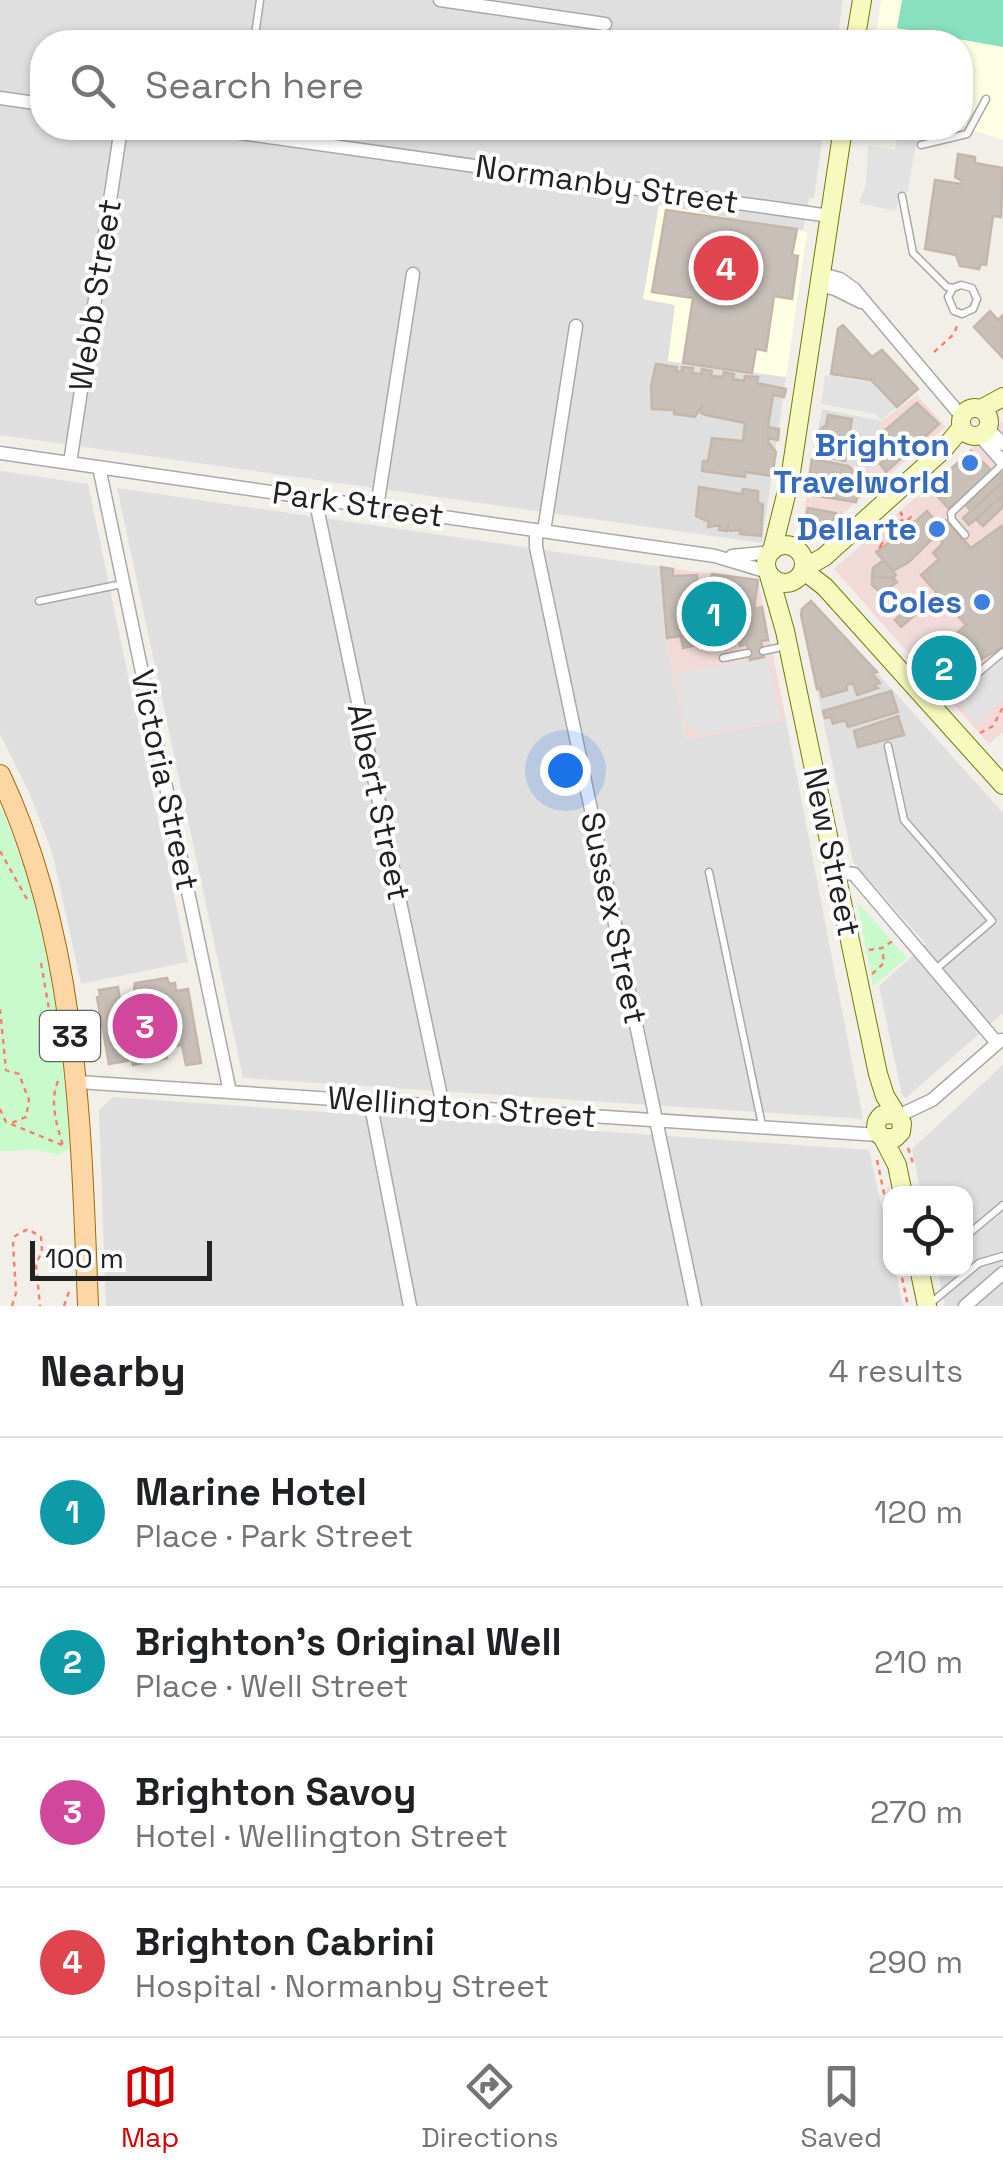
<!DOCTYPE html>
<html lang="en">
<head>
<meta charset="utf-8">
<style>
  :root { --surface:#fff; --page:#f6f6f6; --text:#202124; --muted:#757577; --line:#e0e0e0; --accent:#d40000 }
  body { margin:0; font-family:"Space Grotesk",sans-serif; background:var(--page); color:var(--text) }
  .controls { position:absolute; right:30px; bottom:30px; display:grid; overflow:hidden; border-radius:20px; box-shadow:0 2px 8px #0004 }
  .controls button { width:90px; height:90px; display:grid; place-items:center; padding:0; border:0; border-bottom:2px solid var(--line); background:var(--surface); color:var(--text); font:50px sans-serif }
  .scale { position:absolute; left:30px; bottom:25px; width:182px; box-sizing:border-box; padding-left:10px; border:5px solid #222; border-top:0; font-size:28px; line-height:35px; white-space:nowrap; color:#222; -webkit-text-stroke:8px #fff; paint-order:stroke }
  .you { position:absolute; left:565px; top:770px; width:35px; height:35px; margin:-25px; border:8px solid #fff; border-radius:50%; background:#1a73e8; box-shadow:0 0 0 15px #1a73e833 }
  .badge { display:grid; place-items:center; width:65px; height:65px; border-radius:50%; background:var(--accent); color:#fff; font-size:32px; font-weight:700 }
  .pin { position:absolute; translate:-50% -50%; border:5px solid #fff; box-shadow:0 2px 10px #0006 }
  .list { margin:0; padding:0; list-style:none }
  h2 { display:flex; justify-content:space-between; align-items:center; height:130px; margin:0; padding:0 40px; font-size:42px }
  h2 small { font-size:32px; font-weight:400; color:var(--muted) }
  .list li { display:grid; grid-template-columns:65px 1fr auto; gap:30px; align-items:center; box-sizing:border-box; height:150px; padding:0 40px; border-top:2px solid var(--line) }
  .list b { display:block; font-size:38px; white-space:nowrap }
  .list p { margin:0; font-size:32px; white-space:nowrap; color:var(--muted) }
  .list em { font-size:32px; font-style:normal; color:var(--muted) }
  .icon { flex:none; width:55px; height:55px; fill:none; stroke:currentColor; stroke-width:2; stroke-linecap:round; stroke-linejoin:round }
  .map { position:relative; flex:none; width:1003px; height:1306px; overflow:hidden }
  .search { position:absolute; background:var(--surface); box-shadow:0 2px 8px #0004; left:30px; right:30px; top:30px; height:110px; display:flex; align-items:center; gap:25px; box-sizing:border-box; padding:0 35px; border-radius:40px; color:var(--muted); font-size:38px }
  .sheet { height:730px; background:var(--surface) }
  nav { display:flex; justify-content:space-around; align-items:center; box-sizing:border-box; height:140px; border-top:2px solid var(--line); background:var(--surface); font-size:28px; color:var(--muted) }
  nav a { display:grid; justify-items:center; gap:5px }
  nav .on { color:var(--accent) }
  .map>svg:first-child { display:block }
  .residential { fill:#e0dfdf }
  .commercial { fill:#f2dad9 }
  .education { fill:#ffffe5 }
  .park { fill:#c8facc }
  .pitch { fill:#88e0be }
  .parking { fill:#e2e2e2 }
  .building { fill:#c7bfb8; stroke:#c4b6ab; stroke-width:2.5 }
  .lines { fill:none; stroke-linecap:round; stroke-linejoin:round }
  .lane-casing { stroke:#a9a9a9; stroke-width:9 }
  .street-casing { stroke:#a9a9a9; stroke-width:15 }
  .secondary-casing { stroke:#707d05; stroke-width:20 }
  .primary-casing { stroke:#a06b00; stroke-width:22 }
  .path { stroke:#fa8072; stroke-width:2.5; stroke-dasharray:5 5; stroke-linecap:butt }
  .lane { stroke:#fff; stroke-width:6 }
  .street { stroke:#fff; stroke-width:12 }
  .secondary { stroke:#f7fabf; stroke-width:18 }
  .primary { stroke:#fcd6a4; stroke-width:20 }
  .shop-dot { fill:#3f7fe0; stroke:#fff; stroke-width:4 }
  .labels { text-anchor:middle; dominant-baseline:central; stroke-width:8; stroke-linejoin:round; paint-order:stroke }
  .shield { fill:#fff; stroke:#646464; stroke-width:2.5 }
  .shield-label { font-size:30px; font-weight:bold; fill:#222 }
  .street-label { font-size:32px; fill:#222; stroke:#fff }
  .shop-label { font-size:32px; font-weight:bold; fill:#366cbe; stroke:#fff; text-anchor:end }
</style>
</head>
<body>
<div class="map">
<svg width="1003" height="1306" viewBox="0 0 1003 1306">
  <rect width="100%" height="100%" fill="#f2efe9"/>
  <!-- residential -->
  <path class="residential" d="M0,0H843L837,42H42V128H824L814,198H809L803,230L659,205L644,298L675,305L668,361L786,377L762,543L0,435Z
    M822,409L882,421L873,469L812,459Z
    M0,471L88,484L188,962L81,984L53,855L30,794L0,734Z
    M117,488L661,567L665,637L686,740L786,720L863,1119L243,1078Z
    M812,600L1003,813V1013L906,1098L902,1095L879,986L926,944L853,862L800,610Z
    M1003,1065V1306H945L937,1269L966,1268V1194L921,1193L912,1149Z
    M113,1097L869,1150L890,1246V1268L895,1269L903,1306H106L99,1110Z"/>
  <!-- commercial -->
  <path class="commercial" d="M917,395L946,427L808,543L800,539L812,459L873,469L882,421Z
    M1003,421V732L989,744L834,569Z
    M661,567L758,580L786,720L686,740L665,637Z"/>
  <!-- education -->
  <path class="education" d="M881,0H1003V140L961,126L960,42H875Z
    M659,205L807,232L786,377L668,361L675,305L643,299Z"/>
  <!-- park -->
  <path class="park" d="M0,807C45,900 64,1045 69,1148L59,1155L39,1150L0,1151Z
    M860,905L907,958L873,986L858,907Z"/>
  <!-- pitch -->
  <path class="pitch" d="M902,0H1003V47L897,28Z"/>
  <!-- parking -->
  <path class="parking" d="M899,128H929L928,134L916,144L908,191L898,201L896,211L859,203L866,184L868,146L895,150Z
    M825,375L872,382L896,408L881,420L875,414L821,404Z
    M767,657L780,719L698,735L696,726L686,727L676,674Z
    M1003,659V700L976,724L956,700Z"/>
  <!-- building -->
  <path class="building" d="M958,154L975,157V163L1003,168L1001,217L993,216L986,265L981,264L979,269L960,266L956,255L925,249L935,180L961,184L962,181L955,177Z
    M666,210L797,229L792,255L798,256L792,299L774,296L766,351L756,349L752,373L683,363L693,298L652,292Z
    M990,311L998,320L1003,315V358L974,327Z
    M843,325L872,357L882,350L918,389L897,407L871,380L831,374L838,329Z
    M656,364L677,367L676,371L682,372V367L693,368L692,373L701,374L702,369L712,371L711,376L723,377L724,372L734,374L733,379L744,381L745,376L758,377L757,383L786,389L784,397L773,395L768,427L779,429L778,440L768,438V442L776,452L772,476L745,472V477L702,471L703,461H708L712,438L743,441L745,423L706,415L701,413L702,405L695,417L674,414V410L652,409L651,386Z
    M917,403L939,424L886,472L880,464L885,459L884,444L888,440L882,433Z
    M828,415L852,419L845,461L820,455L821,429L826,425Z
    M971,451L992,471L949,509L930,488Z
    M812,459L848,466L853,470L851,479L839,482L809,478Z
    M1001,471L1003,482L971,511L965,504Z
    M809,478L859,486L856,502L811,495L807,491Z
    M1003,482V495L969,525L963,518Z
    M699,487L742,494L743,489L758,491V503L763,504L761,536L740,534L741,530L730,531L728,526L727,531L719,530L720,525L708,527L709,522L696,516Z
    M1003,495V507L983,526L976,519Z
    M808,508L836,513L837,516L826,526L805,523Z
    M927,511L940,526L946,520L971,548L1003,525V647L976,662L971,659L962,667L945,651L960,637L957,633L966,625L921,575L939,559L933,553L943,543L938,537L930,541L909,562L893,571L876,552L900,535L909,521L915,522Z
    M884,560L896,575L893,578L872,576L873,568Z
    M661,567L673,569V576L697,575V581H711L712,574L758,580L754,609L762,607L768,640L761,641L764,657L750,660L747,644L740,646L739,640L733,641L732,638L683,648L681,636L667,638Z
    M872,576L893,578L897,582L882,594L872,585Z
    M918,600L923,608L901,627L895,620Z
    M811,601L877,672L872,673L880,683L874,685L878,688L857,695L853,683L846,685L847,690L822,697L820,688L817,689L801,615L802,609Z
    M891,691L898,712L848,727L845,720L833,724L831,717L825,718L823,711Z
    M898,716L904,735L858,747L854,731Z
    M167,978L169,984L175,983L176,991L188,989L201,1063L186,1065L182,1045L165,1048L167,1058L133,1065L132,1060L109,1064L97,997L100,996L99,990L118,987L120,1001L133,999L135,983Z"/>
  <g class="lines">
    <!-- lane casing -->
    <g class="lane-casing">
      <path id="lane" d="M254,42L260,0
        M921,145L967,134L986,99
        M902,196L913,253L947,287L953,288L961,285L972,288L977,299L973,309L962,314L954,311L948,297L953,288
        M965,535L952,520L951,513L1003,464
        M39,601L122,584
        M763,651L786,646
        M723,658L748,653
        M935,709L1003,652
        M888,746L904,820L992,921L936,969
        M709,872L762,1125
        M966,1236L1003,1205
        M932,1302L979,1263L1003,1256"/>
    </g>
    <!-- street casing -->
    <g class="street-casing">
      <path id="street" d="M440,0L605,24
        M0,98L42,104
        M205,128L830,216
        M821,274L840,279L854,289L962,417
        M819,285L835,289L861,302
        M988,429L1003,444
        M980,436L1003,462
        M0,453L715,556L768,572
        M70,463L121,128
        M99,467L230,1092
        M315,498L443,1106
        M377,507L413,274
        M536,530V547L695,1306
        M544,531L576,326
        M732,556L771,552
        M836,872L854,874L858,879L997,1043
        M78,1082L879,1135
        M370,1101L410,1306
        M898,1116L932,1100L1001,1040
        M965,1306L1003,1273"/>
    </g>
    <!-- secondary casing -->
    <g class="secondary-casing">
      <path id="secondary" d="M855,42L862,0
        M961 422a14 14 0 1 1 28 0a14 14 0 1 1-28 0Z
        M981,409L1003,397
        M766 564a19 19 0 1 1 38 0a19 19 0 1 1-38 0Z
        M772,551L790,479L843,128
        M804,568L824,557L943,450L962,427
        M803,570L825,587L1003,785
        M769,575L785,631L878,1074L885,1096L902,1123L901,1132L895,1138H883C874,1131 874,1122 882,1115L894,1114
        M883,1138L897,1165L903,1194
        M919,1268L927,1306"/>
    </g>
    <!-- primary casing -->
    <g class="primary-casing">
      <path id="primary" d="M0,775C78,940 81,1127 88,1306"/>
    </g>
    <!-- path -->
    <path class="path" d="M934,352L954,334L958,323
      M900,512L902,514L891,527L902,520L905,523
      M901,534L897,530L911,517L915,521
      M873,535L881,544L886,539L891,543
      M879,548L882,545
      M980,733L993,726L1003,707
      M0,851L28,901
      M869,950L882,948L894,940
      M41,963L49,1009
      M872,974L884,963L882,948
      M0,1009L6,1070L19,1074L29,1100L26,1117L9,1124
      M58,1081C49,1103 57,1125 63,1146
      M0,1109L6,1122L62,1145
      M908,1148L913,1163
      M877,1160L890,1222
      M900,1268L908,1306
      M12,1306L16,1293L13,1244L15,1236L28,1229L41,1237L42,1251L36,1265L40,1306
      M64,1306L70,1289"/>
    <!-- lane -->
    <use href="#lane" class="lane"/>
    <!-- street -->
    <use href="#street" class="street"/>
    <!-- secondary -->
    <use href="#secondary" class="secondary"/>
    <!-- primary -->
    <use href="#primary" class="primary"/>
  </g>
  <!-- markers -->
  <g class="shop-dot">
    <circle cx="970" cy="463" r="10"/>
    <circle cx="937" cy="529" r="10"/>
    <circle cx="982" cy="602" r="10"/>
  </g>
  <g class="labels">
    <!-- shield labels -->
    <rect class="shield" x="40" y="1011" width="60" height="50" rx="8"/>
    <g class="shield-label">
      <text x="70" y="1036">33</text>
    </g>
    <!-- street labels -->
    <g class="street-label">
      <text transform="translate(607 184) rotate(8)">Normanby Street</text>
      <text transform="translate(95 295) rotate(-81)">Webb Street</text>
      <text transform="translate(358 504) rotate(8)">Park Street</text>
      <text transform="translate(165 780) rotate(78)">Victoria Street</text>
      <text transform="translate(379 802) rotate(78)">Albert Street</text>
      <text transform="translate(832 852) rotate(78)">New Street</text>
      <text transform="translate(614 918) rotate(78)">Sussex Street</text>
      <text transform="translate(462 1107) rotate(4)">Wellington Street</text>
    </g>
    <!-- shop labels -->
    <g class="shop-label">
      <text x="950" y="445">Brighton<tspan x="950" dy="37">Travelworld</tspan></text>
      <text x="917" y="529">Dellarte</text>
      <text x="962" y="602">Coles</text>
    </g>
  </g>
</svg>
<div class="controls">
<button><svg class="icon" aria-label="locate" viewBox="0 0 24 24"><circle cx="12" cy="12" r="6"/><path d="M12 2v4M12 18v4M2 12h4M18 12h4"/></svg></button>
</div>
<div class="scale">100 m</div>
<div class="you"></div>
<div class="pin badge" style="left:714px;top:614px;background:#0f9aa8">1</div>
<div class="pin badge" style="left:944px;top:668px;background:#0f9aa8">2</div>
<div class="pin badge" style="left:145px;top:1026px;background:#d1479c">3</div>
<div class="pin badge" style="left:726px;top:268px;background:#e0444e">4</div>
<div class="search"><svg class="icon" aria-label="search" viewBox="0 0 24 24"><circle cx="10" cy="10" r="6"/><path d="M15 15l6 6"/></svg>Search here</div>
</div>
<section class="sheet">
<h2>Nearby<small>4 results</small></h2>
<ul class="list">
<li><span class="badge" style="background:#0f9aa8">1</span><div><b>Marine Hotel</b><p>Place · Park Street</p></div><em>120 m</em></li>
<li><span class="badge" style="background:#0f9aa8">2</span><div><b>Brighton’s Original Well</b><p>Place · Well Street</p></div><em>210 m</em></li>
<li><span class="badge" style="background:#d1479c">3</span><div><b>Brighton Savoy</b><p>Hotel · Wellington Street</p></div><em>270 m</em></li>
<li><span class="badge" style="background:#e0444e">4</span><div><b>Brighton Cabrini</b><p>Hospital · Normanby Street</p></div><em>290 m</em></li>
</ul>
</section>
<nav>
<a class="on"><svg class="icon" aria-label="map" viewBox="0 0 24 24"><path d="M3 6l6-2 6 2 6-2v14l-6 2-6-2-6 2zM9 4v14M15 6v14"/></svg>Map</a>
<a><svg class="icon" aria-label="directions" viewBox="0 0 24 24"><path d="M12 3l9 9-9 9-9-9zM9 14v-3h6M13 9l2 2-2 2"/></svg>Directions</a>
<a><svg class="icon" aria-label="saved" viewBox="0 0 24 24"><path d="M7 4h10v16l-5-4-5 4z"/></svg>Saved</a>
</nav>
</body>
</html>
